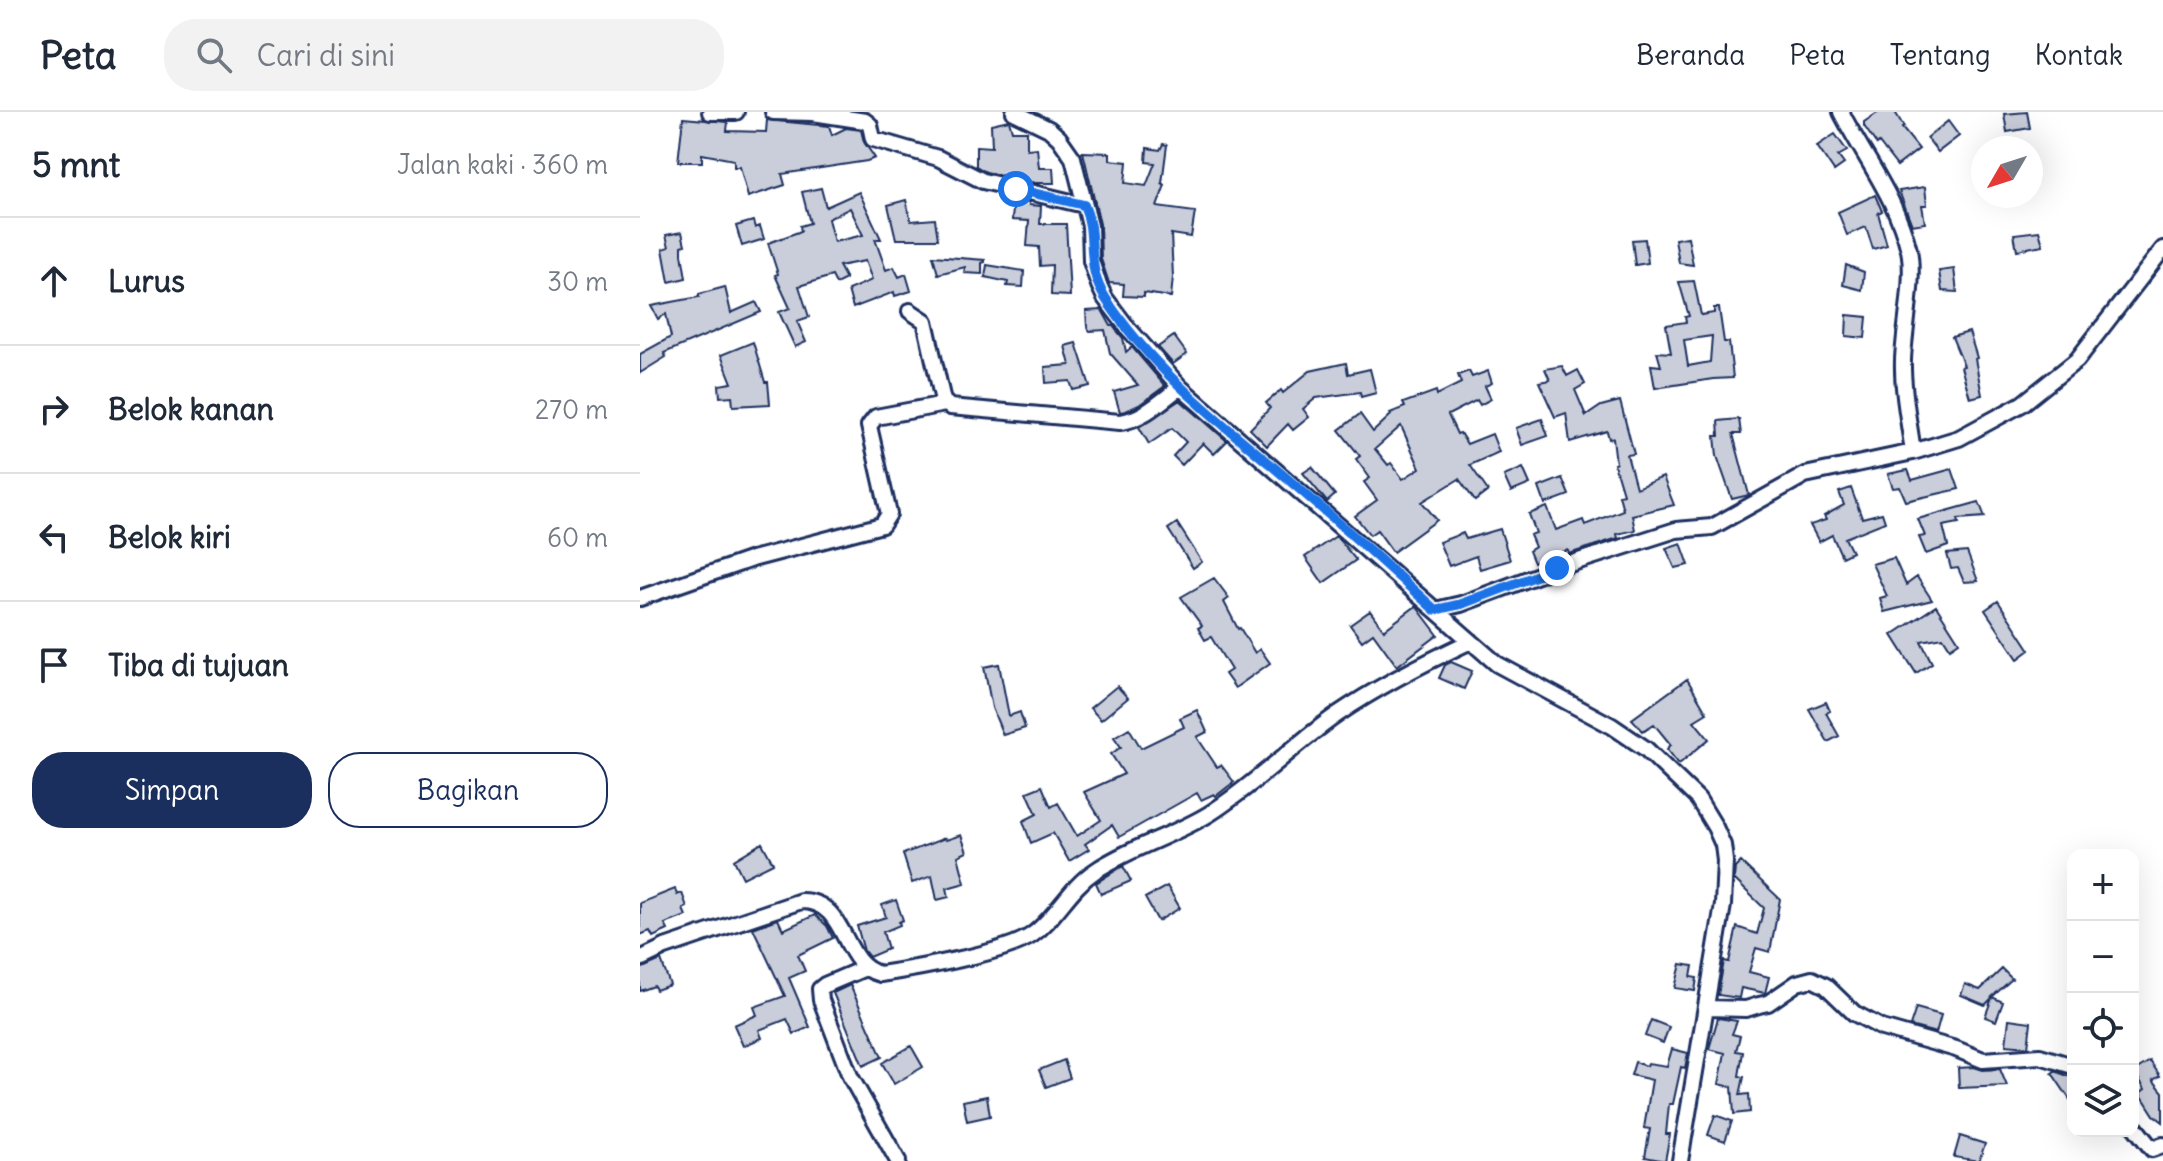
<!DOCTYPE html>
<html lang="id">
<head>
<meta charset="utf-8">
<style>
  :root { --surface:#fff; --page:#f2f2f3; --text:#1f2937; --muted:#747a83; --line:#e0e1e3; --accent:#1b2f5e }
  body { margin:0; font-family:Delius,sans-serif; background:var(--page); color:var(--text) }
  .controls { position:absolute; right:24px; bottom:24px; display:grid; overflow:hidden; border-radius:16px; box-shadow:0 8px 32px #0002 }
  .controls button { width:72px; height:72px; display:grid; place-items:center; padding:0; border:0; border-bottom:2px solid var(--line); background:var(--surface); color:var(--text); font:40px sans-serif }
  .compass { position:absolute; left:1331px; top:24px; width:72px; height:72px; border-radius:50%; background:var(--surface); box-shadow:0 8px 32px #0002; rotate:231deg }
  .stop { position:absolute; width:24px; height:24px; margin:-18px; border:6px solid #1a73e8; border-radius:50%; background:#fff }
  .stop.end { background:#1a73e8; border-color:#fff; box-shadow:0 2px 8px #0008 }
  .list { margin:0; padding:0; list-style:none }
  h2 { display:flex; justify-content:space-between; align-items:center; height:104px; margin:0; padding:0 32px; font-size:34px }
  h2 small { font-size:26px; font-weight:400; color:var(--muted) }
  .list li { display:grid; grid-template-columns:52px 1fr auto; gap:24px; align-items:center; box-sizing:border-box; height:128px; padding:0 32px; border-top:2px solid var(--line) }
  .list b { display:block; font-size:30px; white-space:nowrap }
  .list em { font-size:26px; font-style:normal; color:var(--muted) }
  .actions { display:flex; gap:16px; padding:24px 32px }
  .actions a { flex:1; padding:18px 0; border:2px solid var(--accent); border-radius:32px; text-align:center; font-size:28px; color:var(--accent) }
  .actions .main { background:var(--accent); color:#fff }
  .icon { flex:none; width:44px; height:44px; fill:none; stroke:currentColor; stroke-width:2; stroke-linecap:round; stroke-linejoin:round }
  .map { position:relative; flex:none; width:1523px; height:1049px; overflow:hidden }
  header { display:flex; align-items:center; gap:48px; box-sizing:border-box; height:112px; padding:0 40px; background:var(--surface); border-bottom:2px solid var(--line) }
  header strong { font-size:38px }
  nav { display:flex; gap:44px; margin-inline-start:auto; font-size:28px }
  .search { width:560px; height:72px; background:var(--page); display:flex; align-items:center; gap:20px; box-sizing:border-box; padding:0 28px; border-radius:32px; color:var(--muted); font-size:30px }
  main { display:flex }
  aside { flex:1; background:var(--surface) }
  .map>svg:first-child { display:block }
  .building { fill:#caceda; stroke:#1b2f5e; stroke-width:2; fill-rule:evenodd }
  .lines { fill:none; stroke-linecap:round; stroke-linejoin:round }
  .street-casing { stroke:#1b2f5e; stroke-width:20 }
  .street { stroke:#fff; stroke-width:14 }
  .route { stroke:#1a73e8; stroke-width:10 }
</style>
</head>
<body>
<header>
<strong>Peta</strong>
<div class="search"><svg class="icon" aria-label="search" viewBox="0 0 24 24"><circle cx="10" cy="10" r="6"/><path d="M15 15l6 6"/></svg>Cari di sini</div>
<nav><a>Beranda</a><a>Peta</a><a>Tentang</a><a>Kontak</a></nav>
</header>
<main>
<aside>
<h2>5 mnt<small>Jalan kaki · 360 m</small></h2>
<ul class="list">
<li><svg class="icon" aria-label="ahead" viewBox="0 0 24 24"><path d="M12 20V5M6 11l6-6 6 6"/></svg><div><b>Lurus</b></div><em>30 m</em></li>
<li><svg class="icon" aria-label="right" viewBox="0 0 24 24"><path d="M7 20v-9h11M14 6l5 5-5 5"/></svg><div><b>Belok kanan</b></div><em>270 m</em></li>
<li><svg class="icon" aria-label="left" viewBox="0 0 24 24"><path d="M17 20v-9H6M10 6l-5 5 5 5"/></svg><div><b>Belok kiri</b></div><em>60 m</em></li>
<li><svg class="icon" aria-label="arrive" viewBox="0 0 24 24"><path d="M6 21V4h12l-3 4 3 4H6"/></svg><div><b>Tiba di tujuan</b></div></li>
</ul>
<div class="actions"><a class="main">Simpan</a><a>Bagikan</a></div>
</aside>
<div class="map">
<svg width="1523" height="1049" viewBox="0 0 1523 1049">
  <rect width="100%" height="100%" fill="#fff"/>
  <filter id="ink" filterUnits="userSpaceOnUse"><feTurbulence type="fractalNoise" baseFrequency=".0125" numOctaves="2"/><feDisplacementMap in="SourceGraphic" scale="16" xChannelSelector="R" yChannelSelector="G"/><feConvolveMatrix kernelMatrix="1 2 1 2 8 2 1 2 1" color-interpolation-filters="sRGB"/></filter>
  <g filter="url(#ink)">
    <!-- building -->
    <path class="building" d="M1239,0H1255L1264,15L1262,16L1279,37L1257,54L1239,31L1237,33L1224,14V10Z
      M1387,0L1390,16L1367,20L1364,2Z
      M43,6L88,10L87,19L126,20L127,8L189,14L192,23L206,16L221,18L224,30L235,46L227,49L142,62L145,73L108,85L100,55H94V48L62,42V50H38Z
      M369,8L372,19H387V37L397,36L399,56H413L414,71H395L346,60L336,54V34L352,35L351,12Z
      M1308,9L1319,24L1298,40L1287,26Z
      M1195,22L1207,39L1198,44L1204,52L1194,59L1177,34Z
      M523,32L527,33L522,71L525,73L517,95L555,100L551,125L531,122L533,165L531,185L504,181V185L483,184L484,172L469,171L461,147L460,112L443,40L470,41V48L487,50L485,71L506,74L515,51L506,50L507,36L520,38Z
      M1285,75L1287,93H1282L1285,111L1272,113L1259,79Z
      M181,76L186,95L219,80L241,127H235L246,158L254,155L259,165L266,162L271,179L255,184L254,180L213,196L208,178L232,168L225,149L199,154L206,167L196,172L192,164L159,174L169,205L157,209L166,230L155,235L139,200L150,196L135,163L138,162L128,131L161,119L160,114L170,111L162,80ZM210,96L223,123L194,130L188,107Z
      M1235,83L1242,99L1238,101L1247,133L1233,137L1226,115L1207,123L1198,100Z
      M374,87L389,90V93L401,94L400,112H426L430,184L411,183L412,153L400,154L399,135L387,134L389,109L372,108Z
      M266,88L271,109L295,107L298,127H256L248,93Z
      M113,109L115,116L120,114L124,127L102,134L96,114Z
      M1399,119L1403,133L1377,138L1374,122Z
      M42,120L45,133L42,134V142L46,166L29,170L23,137L29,135L26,123Z
      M1048,125L1053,153L1039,151L1035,127Z
      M1005,127L1008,151L995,153L992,128Z
      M293,144L345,148V150L342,151V162L324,161L325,155L298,162Z
      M347,153L384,159L383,175L367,174L368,170L345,165Z
      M1206,153L1224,160L1222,178L1203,173Z
      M1314,157L1317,180L1302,179L1299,159Z
      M1054,169L1061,203L1074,201V196H1079L1084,230H1089L1093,266L1073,267L1015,276L1011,253L1021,254L1017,240L1031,241L1026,213L1046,210L1045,205L1049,204L1039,170ZM1072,224L1070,250L1048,254L1044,228Z
      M85,175L91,201L116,190L121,200L24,241L26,245L0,261V242L31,225L26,202L18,207L11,194L59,185V182Z
      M462,198L471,214H473L483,226L486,240L492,235L525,274L499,293L486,299L480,300L474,280L498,273L470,241L465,218L450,219L447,215L446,199Z
      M1207,203L1227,205L1225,226L1206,224Z
      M1329,220L1337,246L1335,247L1342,283L1330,286L1321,255L1324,254L1312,225Z
      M534,224L547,242L533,252L518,235Z
      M113,230L125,270H128L130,292L93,294L92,284L80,285L79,273L92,271L81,243Z
      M436,231L450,274L433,278L430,269L406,271L405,255L430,253L425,234Z
      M706,251L708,262L730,257L736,281L721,285L720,280L676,286L663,297L669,305L653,318L648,312L627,334L610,317L630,296L626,291L641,278L643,281L670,259Z
      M922,254L927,264L938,258L945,272L935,278L946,304L961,294L980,289L994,342L987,343L996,376L1023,365L1034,393L992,403L995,418L977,422L978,426L929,442L928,438L894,451L889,439L895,435L890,423L896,421L889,402L907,395L916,418L943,408L945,413L983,398L979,383L983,382L974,352L976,351L973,326L969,327L967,319L930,330L926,301L915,305L899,270L910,268L905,257Z
      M829,259L832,265L848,259L852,271L845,274L851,287L840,293L837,288L808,303L817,322L820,321L827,332L852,322L859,340L830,353L848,379L835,389L819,367L782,390L797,408L753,440L737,418L730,423L715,404L737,388L724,370L730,366L716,347L720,344L699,318L720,302L733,320L751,303L750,301L765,295L763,291L796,279L797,283L821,271L818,263ZM761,314L780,356L763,367L751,351L748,353L735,337Z
      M540,288L587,329L574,342L563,331L542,353L533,344L546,330L532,316L509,332L499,315Z
      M902,307L908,324L882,333L876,316Z
      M1099,307L1101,322H1093L1109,383L1092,387L1077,344L1075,324H1079L1078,309Z
      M672,355L695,383L687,390L663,361Z
      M883,356L890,372L871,380L864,364Z
      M1312,357L1319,377L1266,389L1260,375L1253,376L1248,362L1268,358L1272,368Z
      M922,366L929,383L905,392L899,375Z
      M1211,376L1222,406L1242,401L1245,410L1205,426L1212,440L1202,445L1192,423L1179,430L1170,413L1186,408L1184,404L1204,393L1199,380Z
      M1339,390L1345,405L1318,407L1319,411L1303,414L1308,434L1286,442L1279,425L1285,424L1278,407Z
      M537,411L562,450L553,456L528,417Z
      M860,417L870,448L840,457L836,444L809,454L799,430L823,421L826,427Z
      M696,424L716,448L683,471L665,445Z
      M1041,431L1049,453L1035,456L1026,436Z
      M1327,440L1338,469L1324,470L1318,456L1311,457L1307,442Z
      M1254,446L1266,473L1277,465L1292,488L1244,500L1240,486L1247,484L1232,452Z
      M574,466L589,486L584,490L598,517L600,516L615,541L620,537L630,551L595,576L585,562L591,558L571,525L565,528L558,516L562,514L541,485Z
      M1358,489L1390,538L1378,547L1345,498Z
      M776,494L798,523L757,554L733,521L722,529L710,513L730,499L744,518Z
      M1296,494L1319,530L1310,536L1303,525L1281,529L1292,551L1276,561L1252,523Z
      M811,550L832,559L824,577L799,566L805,553Z
      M359,552L369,604L380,600L385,616L363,623L352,596L344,555Z
      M1047,567L1067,601L1054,609L1069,627L1039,652L1027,637L1031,633L1014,612L1003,619L992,607Z
      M477,574L488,586L461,608L450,596Z
      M1186,590L1190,599L1186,601L1199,624L1188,630L1169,597Z
      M557,598L567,620L557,625L577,655L581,653L594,670L576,684L574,682L561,688L557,681L479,725L472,713L445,732L449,737L429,749L413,721L391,731L383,709L397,702L387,680L402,674L411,695L418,691L437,724L461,708L444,680L484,662L471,642L481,635L474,625L489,616L501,636L544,615L540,606Z
      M321,723L327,740L318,744L325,771L307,776L309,785L297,788L292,764L272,771L263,742L305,726L306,728Z
      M122,731L133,751L103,766L94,748Z
      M1101,750L1140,787L1130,840L1116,836L1109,860L1129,865L1125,881L1101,876L1099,886L1078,883L1084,849L1089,850L1097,815L1117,822L1124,796L1094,767L1095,756Z
      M483,754L491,769L461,782L456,771Z
      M527,774L540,796L518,809L505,786Z
      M35,777L37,783L42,781L47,795L43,797L46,804L25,812L28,818L13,825L10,819L0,823V791Z
      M256,788L263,808L259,810L260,813L243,820L248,837L229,845L224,839L217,814L246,805L242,793Z
      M175,803L187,814L193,826L158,843L165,859L149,866L170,915L154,922L147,907L119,918L122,926L103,934L94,913L117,903L114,895L145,884L113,816L138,807L143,818Z
      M21,848L30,873L16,878L14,874L0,879V857Z
      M1041,852L1053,854L1051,865L1057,866L1055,879L1035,876Z
      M1362,857L1372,867L1352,885L1363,890L1356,909L1345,905L1352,886L1345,893L1321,883L1325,872L1340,878Z
      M210,873L242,945L223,954L193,881Z
      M1276,896L1301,903L1296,921L1270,914Z
      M1078,906L1097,909L1092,922L1100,924L1096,939L1103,940L1099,964L1104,965L1100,983L1109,982L1110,1000L1094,1002L1092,975L1079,972L1085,941L1069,937Z
      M1369,907L1391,910L1388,935L1366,933Z
      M1011,908L1029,915L1023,931L1005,924Z
      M271,934L283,955L254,972L242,951Z
      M1032,937L1048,941L1045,956L1041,955L1033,992H1029L1026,1022H1030L1025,1049L1005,1045L1010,1017L1004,1016L1012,968L991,963L995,950L1007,954L1008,951L1027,954Z
      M424,948L430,966L406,975L399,958Z
      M1510,949L1520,964L1513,968L1523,980V1010L1514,1003L1500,981L1505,977L1494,959Z
      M1334,955L1343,958L1360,957L1367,974L1319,976L1318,956Z
      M1415,959L1433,966V992L1412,961Z
      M347,984L350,1004L327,1009L323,989Z
      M1075,1003L1092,1009L1085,1029L1068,1023Z
      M1320,1024L1345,1032L1339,1049L1314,1045Z"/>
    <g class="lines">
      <!-- street casing -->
      <g class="street-casing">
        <path id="street" d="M70,0H96
          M133,0L173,1L225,9L230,13L233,27L298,46L343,69L444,93
          M374,0L409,17L419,26L433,46L450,114L451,149L459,173L465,186L487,215L540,275L857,552L972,614L1006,637L1058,687L1075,715L1083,733L1085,749L1083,793L1040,1049
          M1201,0C1225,47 1256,85 1269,138C1275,166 1264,217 1263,248C1262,278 1269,310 1273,340
          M270,199L285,209L303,289L310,295L480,310C502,308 523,288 540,275
          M0,486L112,447L242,413L249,402L229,314L236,305L305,292
          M795,498L821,492L917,456L1036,418L1072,415L1165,363L1273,340L1319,326L1382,292L1437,248L1523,137
          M0,847L25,835L161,789C209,789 200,853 240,862C273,857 367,841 392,823C416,806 429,776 455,759C491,735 533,724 569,702C615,673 653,633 698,602C739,574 786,550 831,529
          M225,856L185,873L180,877L181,888L210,964L258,1049
          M1066,896L1106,897L1119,893L1128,891L1157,871L1172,867L1186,874L1214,901L1242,916L1316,937L1343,948L1400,944L1433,954
          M1493,1013L1512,1037L1523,1033"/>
      </g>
      <!-- street -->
      <use href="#street" class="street"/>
    </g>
  </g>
  <g class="lines" filter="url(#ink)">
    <!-- route -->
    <path class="route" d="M376,77L444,93C458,124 444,154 466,187C508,252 571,303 630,352C686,399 741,448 795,498L821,492L917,456"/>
  </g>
</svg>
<div class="controls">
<button>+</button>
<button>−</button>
<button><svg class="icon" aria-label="locate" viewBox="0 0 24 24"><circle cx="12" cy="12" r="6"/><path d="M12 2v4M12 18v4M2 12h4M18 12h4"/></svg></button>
<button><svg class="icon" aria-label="layers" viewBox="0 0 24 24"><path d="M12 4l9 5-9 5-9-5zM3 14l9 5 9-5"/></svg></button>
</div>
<svg class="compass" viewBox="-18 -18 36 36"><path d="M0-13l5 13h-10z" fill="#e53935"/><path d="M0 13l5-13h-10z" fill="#747a83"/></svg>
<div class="stop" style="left:376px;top:77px"></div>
<div class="stop end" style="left:917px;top:456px"></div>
</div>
</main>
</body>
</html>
